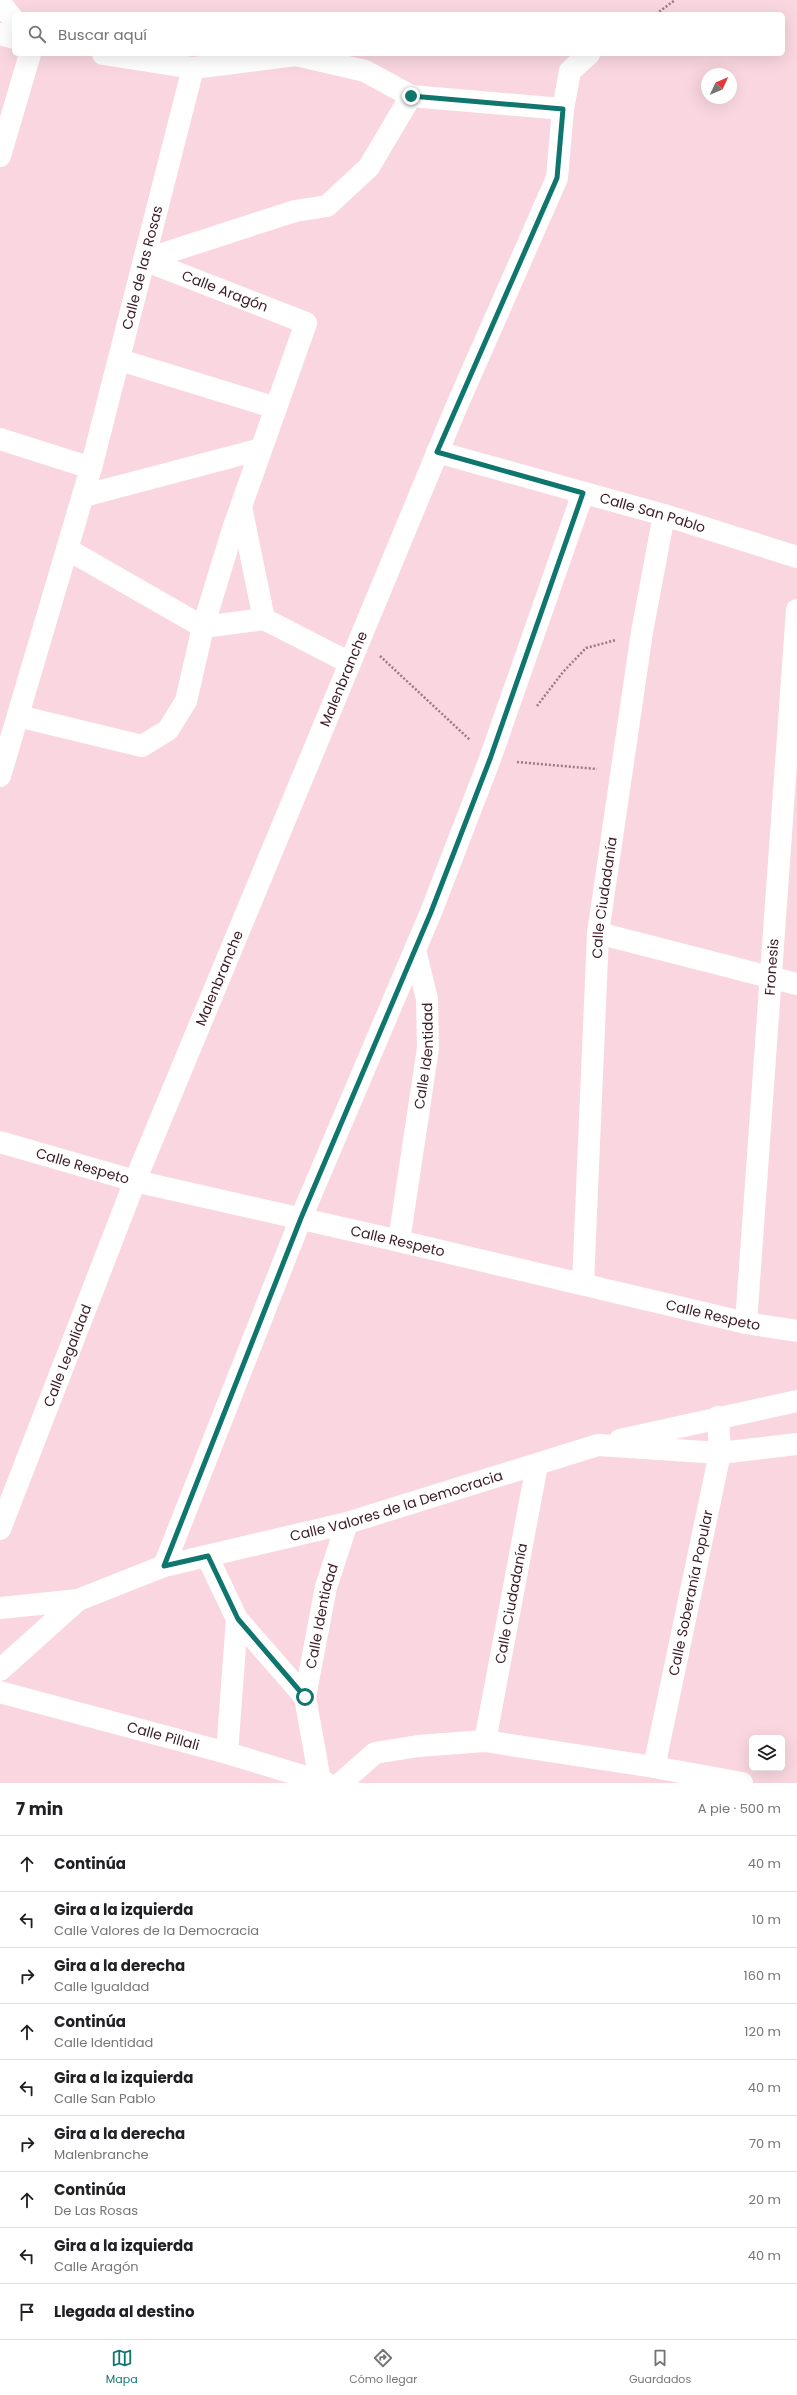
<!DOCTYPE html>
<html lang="es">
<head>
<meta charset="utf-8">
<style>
  :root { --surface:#fff; --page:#f2f2f2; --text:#202124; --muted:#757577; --line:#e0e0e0; --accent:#0f766e }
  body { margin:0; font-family:Poppins,sans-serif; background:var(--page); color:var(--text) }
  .controls { position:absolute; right:12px; bottom:12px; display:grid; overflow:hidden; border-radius:6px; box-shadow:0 4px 16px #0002 }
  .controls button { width:36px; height:36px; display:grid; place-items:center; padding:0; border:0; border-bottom:1px solid var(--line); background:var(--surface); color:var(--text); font:20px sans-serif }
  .compass { position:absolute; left:701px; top:68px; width:36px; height:36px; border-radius:50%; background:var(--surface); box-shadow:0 4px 16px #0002; rotate:46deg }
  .stop { position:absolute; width:12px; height:12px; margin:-9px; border:3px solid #0f766e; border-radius:50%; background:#fff }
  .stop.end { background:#0f766e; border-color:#fff; box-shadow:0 1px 4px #0008 }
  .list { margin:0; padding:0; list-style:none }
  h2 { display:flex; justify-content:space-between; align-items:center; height:52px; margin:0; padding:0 16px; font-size:17px }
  h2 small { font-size:13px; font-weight:400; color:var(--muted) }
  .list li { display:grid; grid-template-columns:26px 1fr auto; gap:12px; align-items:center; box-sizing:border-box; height:56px; padding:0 16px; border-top:1px solid var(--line) }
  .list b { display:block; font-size:15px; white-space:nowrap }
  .list p { margin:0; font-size:13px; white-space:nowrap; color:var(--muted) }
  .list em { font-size:13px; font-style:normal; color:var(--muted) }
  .icon { flex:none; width:22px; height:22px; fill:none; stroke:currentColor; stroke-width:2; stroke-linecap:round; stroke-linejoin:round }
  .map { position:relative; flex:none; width:797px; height:1783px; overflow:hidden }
  .search { position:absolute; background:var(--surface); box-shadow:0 4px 16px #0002; left:12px; right:12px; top:12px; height:44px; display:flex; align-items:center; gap:10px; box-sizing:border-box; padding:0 14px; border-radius:6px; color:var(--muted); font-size:15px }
  .sheet { height:556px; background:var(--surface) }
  nav { display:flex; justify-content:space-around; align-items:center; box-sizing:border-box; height:56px; border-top:1px solid var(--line); background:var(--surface); font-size:11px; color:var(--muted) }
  nav a { display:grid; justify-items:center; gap:2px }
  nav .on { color:var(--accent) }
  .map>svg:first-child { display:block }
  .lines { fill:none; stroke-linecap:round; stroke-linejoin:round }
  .path { stroke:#9a7983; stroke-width:2.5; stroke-dasharray:2 2; stroke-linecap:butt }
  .street { stroke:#fff; stroke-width:22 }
  .route { stroke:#0f766e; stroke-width:5 }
  .labels { text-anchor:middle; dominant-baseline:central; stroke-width:4; stroke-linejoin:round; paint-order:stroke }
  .street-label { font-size:14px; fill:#3c1d27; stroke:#fff }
</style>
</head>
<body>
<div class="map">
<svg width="797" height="1783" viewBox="0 0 797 1783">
  <rect width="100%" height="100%" fill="#fad7e0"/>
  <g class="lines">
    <!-- path -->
    <path class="path" d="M656,14L675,0
      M380,656L470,740
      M537,706L563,672L586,648L616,640
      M517,762L597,769"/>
    <!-- street -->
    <g class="street">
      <path d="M0,3L14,20"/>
      <path d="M0,34L14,38"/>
      <path d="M103,54L193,68L296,55L365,71L411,96L563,109"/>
      <path d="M0,156L30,54"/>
      <path d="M144,260L295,211L327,206L369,167L411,96"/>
      <path d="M120,360L276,408"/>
      <path d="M0,439L91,468"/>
      <path id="s1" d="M437,452L664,515L797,557"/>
      <path d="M83,496L261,449"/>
      <path d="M241,507L264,619"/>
      <path d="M67,549L203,627L264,619L350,663"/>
      <path d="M18,716L142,746L168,730L186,701L203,627L233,529L306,323L144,260"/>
      <path id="s2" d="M0,776L91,468L193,68"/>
      <path d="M598,933L797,984"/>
      <path id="s3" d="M0,1142L135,1181L399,1241L746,1323L797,1331"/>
      <path id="s4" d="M399,1241L428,1048L427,999L415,950"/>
      <path id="s5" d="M583,1284L598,933L642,632L664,515"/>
      <path id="s6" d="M746,1323L797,610"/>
      <path d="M620,1440L797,1401"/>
      <path id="s7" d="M0,1529L135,1181L455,410L557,178L563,109L570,71L589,54"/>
      <path d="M207,1556L237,1619L305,1697"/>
      <path d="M164,1566L301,1218L431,912L490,759L583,493"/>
      <path id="s8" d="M0,1608L78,1600L164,1566L347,1523L598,1445L720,1453L797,1444"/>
      <path d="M0,1670L78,1600"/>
      <path id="s9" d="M0,1692L227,1753L326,1783"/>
      <path id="s10" d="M485,1741L537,1465"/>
      <path d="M227,1753L237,1619"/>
      <path id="s11" d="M654,1767L720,1453L718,1417"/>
      <path id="s12" d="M320,1781L305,1697L326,1587L347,1523"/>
      <path d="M341,1783L375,1753L418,1746L485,1741L654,1767L742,1783"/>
    </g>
  </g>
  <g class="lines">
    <!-- route -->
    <path class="route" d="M305,1697L238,1619L208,1556L164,1566L301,1218L431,912L490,759L583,493L437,452L557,178L563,109L411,96"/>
  </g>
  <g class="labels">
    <!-- street labels -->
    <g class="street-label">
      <text stroke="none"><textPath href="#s2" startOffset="528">Calle de las Rosas</textPath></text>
      <text transform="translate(225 291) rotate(21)">Calle Aragón</text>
      <text stroke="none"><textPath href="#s1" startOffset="224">Calle San Pablo</textPath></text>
      <text stroke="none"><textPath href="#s7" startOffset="917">Malenbranche</textPath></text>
      <text stroke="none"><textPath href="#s5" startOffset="387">Calle Ciudadanía</textPath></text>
      <text stroke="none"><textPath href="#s6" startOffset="357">Fronesis</textPath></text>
      <text stroke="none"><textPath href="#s7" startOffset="593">Malenbranche</textPath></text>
      <text stroke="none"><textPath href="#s4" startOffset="187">Calle Identidad</textPath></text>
      <text stroke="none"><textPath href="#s3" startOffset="86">Calle Respeto</textPath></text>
      <text stroke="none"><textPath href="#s3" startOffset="410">Calle Respeto</textPath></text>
      <text stroke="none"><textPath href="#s3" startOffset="734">Calle Respeto</textPath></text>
      <text stroke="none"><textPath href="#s7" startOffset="186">Calle Legalidad</textPath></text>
      <text stroke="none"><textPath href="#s8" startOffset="411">Calle Valores de la Democracia</textPath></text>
      <text stroke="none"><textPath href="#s11" startOffset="178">Calle Soberanía Popular</textPath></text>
      <text stroke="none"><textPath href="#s10" startOffset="140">Calle Ciudadanía</textPath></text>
      <text stroke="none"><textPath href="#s12" startOffset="168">Calle Identidad</textPath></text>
      <text stroke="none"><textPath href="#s9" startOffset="169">Calle Pillali</textPath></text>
    </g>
  </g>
</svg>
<div class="controls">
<button><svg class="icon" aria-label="layers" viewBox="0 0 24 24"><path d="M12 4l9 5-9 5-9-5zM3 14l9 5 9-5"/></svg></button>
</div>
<svg class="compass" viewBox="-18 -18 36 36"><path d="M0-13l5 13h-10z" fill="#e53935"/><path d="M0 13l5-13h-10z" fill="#757577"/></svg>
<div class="stop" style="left:305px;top:1697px"></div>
<div class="stop end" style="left:411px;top:96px"></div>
<div class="search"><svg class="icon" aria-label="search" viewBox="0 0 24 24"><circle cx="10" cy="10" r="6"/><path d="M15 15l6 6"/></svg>Buscar aquí</div>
</div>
<section class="sheet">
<h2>7 min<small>A pie · 500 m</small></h2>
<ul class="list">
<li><svg class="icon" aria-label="ahead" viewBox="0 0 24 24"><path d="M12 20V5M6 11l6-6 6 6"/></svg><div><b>Continúa</b></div><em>40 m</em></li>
<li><svg class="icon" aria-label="left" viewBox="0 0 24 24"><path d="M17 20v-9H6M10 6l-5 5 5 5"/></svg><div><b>Gira a la izquierda</b><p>Calle Valores de la Democracia</p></div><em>10 m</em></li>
<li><svg class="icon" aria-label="right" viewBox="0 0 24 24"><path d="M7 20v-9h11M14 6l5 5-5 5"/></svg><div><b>Gira a la derecha</b><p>Calle Igualdad</p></div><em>160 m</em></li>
<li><svg class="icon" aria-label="ahead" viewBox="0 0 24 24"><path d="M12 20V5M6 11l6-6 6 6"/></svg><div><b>Continúa</b><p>Calle Identidad</p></div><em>120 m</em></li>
<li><svg class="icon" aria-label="left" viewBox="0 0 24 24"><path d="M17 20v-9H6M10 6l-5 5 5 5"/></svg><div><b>Gira a la izquierda</b><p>Calle San Pablo</p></div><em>40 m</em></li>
<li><svg class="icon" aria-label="right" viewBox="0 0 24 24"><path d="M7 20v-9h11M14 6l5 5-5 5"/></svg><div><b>Gira a la derecha</b><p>Malenbranche</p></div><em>70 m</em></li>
<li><svg class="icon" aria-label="ahead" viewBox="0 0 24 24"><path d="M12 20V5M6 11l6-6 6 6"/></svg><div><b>Continúa</b><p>De Las Rosas</p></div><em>20 m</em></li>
<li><svg class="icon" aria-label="left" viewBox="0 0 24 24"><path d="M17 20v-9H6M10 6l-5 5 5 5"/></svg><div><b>Gira a la izquierda</b><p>Calle Aragón</p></div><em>40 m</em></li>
<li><svg class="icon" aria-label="arrive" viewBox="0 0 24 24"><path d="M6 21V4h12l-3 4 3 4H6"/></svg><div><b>Llegada al destino</b></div></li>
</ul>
</section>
<nav>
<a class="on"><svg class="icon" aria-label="map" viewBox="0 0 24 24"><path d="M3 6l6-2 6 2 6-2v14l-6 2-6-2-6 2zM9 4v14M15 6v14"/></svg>Mapa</a>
<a><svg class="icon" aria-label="directions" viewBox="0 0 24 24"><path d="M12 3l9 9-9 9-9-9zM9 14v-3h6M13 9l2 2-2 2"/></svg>Cómo llegar</a>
<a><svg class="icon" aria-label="saved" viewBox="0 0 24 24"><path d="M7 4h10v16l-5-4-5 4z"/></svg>Guardados</a>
</nav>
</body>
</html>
